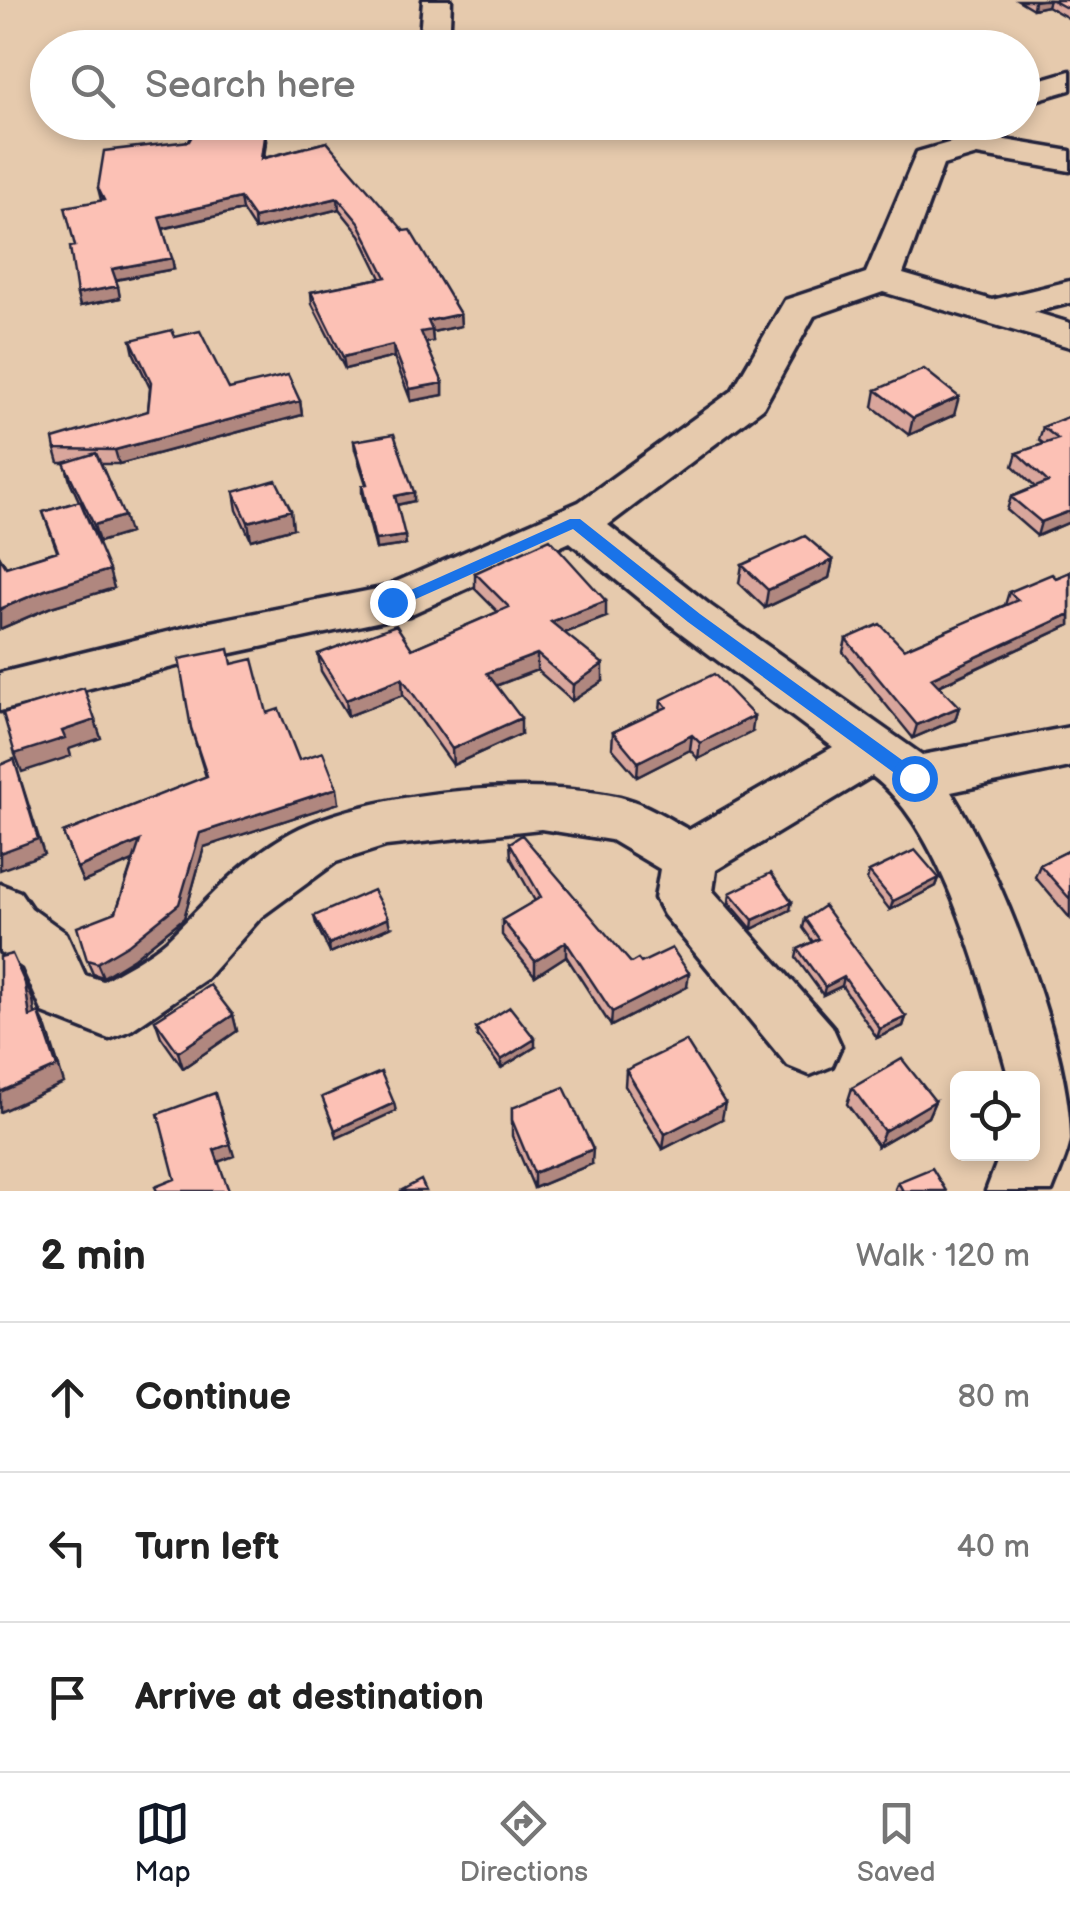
<!DOCTYPE html>
<html lang="en">
<head>
<meta charset="utf-8">
<style>
  :root { --surface:#fff; --page:#f2f2f2; --text:#222; --muted:#767676; --line:#e0e0e0; --accent:#111827 }
  body { margin:0; font-family:"Balsamiq Sans",sans-serif; background:var(--page); color:var(--text) }
  .controls { position:absolute; right:30px; bottom:30px; display:grid; overflow:hidden; border-radius:15px; box-shadow:0 5px 15px #0003 }
  .controls button { width:90px; height:90px; display:grid; place-items:center; padding:0; border:0; border-bottom:2px solid var(--line); background:var(--surface); color:var(--text); font:50px sans-serif }
  .stop { position:absolute; width:30px; height:30px; margin:-22px; border:8px solid #1a73e8; border-radius:50%; background:#fff }
  .stop.end { background:#1a73e8; border-color:#fff; box-shadow:0 2px 10px #0008 }
  .list { margin:0; padding:0; list-style:none }
  h2 { display:flex; justify-content:space-between; align-items:center; height:130px; margin:0; padding:0 40px; font-size:42px }
  h2 small { font-size:32px; font-weight:400; color:var(--muted) }
  .list li { display:grid; grid-template-columns:65px 1fr auto; gap:30px; align-items:center; box-sizing:border-box; height:150px; padding:0 40px; border-top:2px solid var(--line) }
  .list b { display:block; font-size:38px; white-space:nowrap }
  .list em { font-size:32px; font-style:normal; color:var(--muted) }
  .icon { flex:none; width:55px; height:55px; fill:none; stroke:currentColor; stroke-width:2; stroke-linecap:round; stroke-linejoin:round }
  .map { position:relative; flex:none; width:1070px; height:1191px; overflow:hidden }
  .search { position:absolute; background:var(--surface); box-shadow:0 5px 15px #0003; left:30px; right:30px; top:30px; height:110px; display:flex; align-items:center; gap:25px; box-sizing:border-box; padding:0 35px; border-radius:55px; color:var(--muted); font-size:38px }
  .sheet { height:580px; background:var(--surface) }
  nav { display:flex; justify-content:space-around; align-items:center; box-sizing:border-box; height:140px; border-top:2px solid var(--line); background:var(--surface); font-size:28px; color:var(--muted) }
  nav a { display:grid; justify-items:center; gap:5px }
  nav .on { color:var(--accent) }
  .map>svg:first-child { display:block }
  .lines { fill:none; stroke-linecap:round; stroke-linejoin:round }
  .minor-casing { stroke:#22223b; stroke-width:7 }
  .minor { fill:#e6caad; fill-rule:evenodd }
  .wall { fill:#d9a69c; stroke:#22223b; stroke-width:2.5 }
  .shaded-wall { fill:#b0877f; stroke:#22223b; stroke-width:2.5 }
  .building { fill:#fcc1b5; stroke:#22223b; stroke-width:2.5 }
  .route { fill:#1a73e8 }
</style>
</head>
<body>
<div class="map">
<svg width="1070" height="1191" viewBox="0 0 1070 1191">
  <rect width="100%" height="100%" fill="#e6caad"/>
  <filter id="ink" filterUnits="userSpaceOnUse"><feTurbulence type="fractalNoise" baseFrequency=".01" numOctaves="2"/><feDisplacementMap in="SourceGraphic" scale="20" xChannelSelector="R" yChannelSelector="G"/><feConvolveMatrix kernelMatrix="1 2 1 2 8 2 1 2 1" color-interpolation-filters="sRGB"/></filter>
  <g filter="url(#ink)">
    <g class="lines">
      <!-- minor casing -->
      <g class="minor-casing">
        <path id="minor" d="M423,0H451L449,48H419Z
          M1070,71V90L1022,104V85Z
          M976,135L1070,151V171L977,155L943,165L903,274L992,300L1070,281V303L1034,312L1070,323V347L883,292L814,316L763,408L608,525L711,606L922,755L1070,727V767L951,792C1001,872 1070,1045 1070,1140C1067,1157 1058,1175 1052,1191H986L1000,1154H1032V1078H1009C984,990 946,831 872,776L716,870L713,891L832,1026L841,1046L832,1066L810,1075L788,1066L664,915L655,898L660,869L611,840L541,829L386,846L336,862L261,917L206,979L131,1030L109,1039L43,1013L23,968L0,952V884L20,892L31,908L66,933L85,975L103,981C124,968 149,956 167,940C209,900 246,854 300,828C382,790 533,778 620,797C645,803 667,818 689,830L833,747L677,630L570,542L409,615L200,660L0,711V673L200,624L382,588L579,502L732,391L785,300L866,273L917,152Z"/>
      </g>
      <!-- minor -->
      <use href="#minor" class="minor"/>
    </g>
    <!-- wall -->
    <path class="wall" d="M1018,0H1070V19L1047,6L1033,9Z
      M265,130L266,141L264,158L327,142L460,314L461,326L432,332L433,341L425,343L443,383V395L411,401L394,357L345,369L312,304L311,292L381,278L360,235L339,209L255,230L242,210L163,229L174,269L116,280L120,298L80,306L77,294L75,246L101,200L98,188L189,141Z
      M175,337L229,389L300,401L302,415L119,464H101L129,533L99,542L86,515L114,588L51,607L0,629V557L6,567L57,551L43,512L79,501L70,481L65,463H59L55,449L148,411L150,388L134,354L131,340Z
      M876,390L954,415L909,435L873,407Z
      M1070,416V522L1037,536L1007,510L1011,497L1035,487L1013,466L1017,453L1044,444L1039,440L1043,427Z
      M354,441L414,492V501L397,505L406,545L376,549L362,494V485L366,484L355,450Z
      M234,492L293,528L251,540L237,510Z
      M833,560L829,578L765,608L739,583L742,565Z
      M1070,572V625L939,686L959,707L955,720L913,738L843,652L846,639L904,649L1005,605L1009,592L1056,578Z
      M475,573L606,617L565,633L603,681L572,701L537,670L496,686L521,734L453,765L403,695L348,716L321,671L318,654L412,649L498,612L475,589Z
      M232,664L299,760L339,803L204,847L184,918L134,958L103,977L93,974L87,960L116,912L133,860L83,882L63,833L206,777L191,728Z
      M661,700L752,732L698,759L690,750L637,777L612,748L613,732L660,711Z
      M510,843L631,963H641L687,987L611,1026L566,956L535,976L502,935V920L535,901L511,858Z
      M1070,850V918L1035,877L1040,865Z
      M869,872L939,878L936,886L890,910L867,881Z
      M730,893L790,910L752,929L729,902Z
      M314,916L390,927L330,953L316,924Z
      M805,919L906,1017L903,1026L877,1038L842,986L823,995L796,958L798,949L813,942L803,928Z
      M233,1015L237,1031L183,1068L161,1037L155,1020Z
      M476,1028L535,1047L501,1068L477,1036Z
      M626,1070L722,1119L663,1149L625,1086Z
      M852,1088L935,1101L928,1117L878,1146L847,1104Z
      M512,1108L592,1164L534,1188L512,1136Z
      M898,1182L946,1191H896L895,1189Z"/>
    <!-- shaded-wall -->
    <path class="shaded-wall" d="M1042,0H1049L1047,6L1033,9L1034,1Z
      M265,130L266,141L262,170L261,159Z
      M240,198L242,210L161,229L159,217Z
      M338,198L339,209L255,230L254,218Z
      M172,258L174,269L114,280L112,269Z
      M118,286L120,298L80,306L77,294Z
      M460,314L461,326L432,332L433,341L421,344V332L428,321Z
      M393,345L394,357L345,369L343,357Z
      M443,383V395L411,401L410,389Z
      M959,397L954,415L909,435L913,418Z
      M300,401L302,415L119,464L115,450Z
      M414,492V501L396,505L395,496Z
      M291,510L293,528L251,540L248,522Z
      M1070,511V522L1037,536L1041,522Z
      M124,516L129,533L99,542L94,525Z
      M405,536L406,545L376,549L375,540Z
      M833,560L829,578L765,608L768,590Z
      M109,570L114,588L51,607L0,629V609L45,590Z
      M606,601V617L551,638V622Z
      M1070,614V625L927,691L931,678Z
      M537,654V670L487,689V673Z
      M603,664V681L572,701L573,685Z
      M402,678L403,695L348,716L346,700Z
      M959,707L955,720L913,738L917,725Z
      M754,716L752,732L698,759L700,743Z
      M521,718V734L453,765L452,749Z
      M95,720L101,738L69,749L71,756L22,772L15,754L62,731Z
      M692,735L690,750L637,777L638,762Z
      M14,759L44,854L0,870V853Z
      M337,788L339,803L204,847L184,918L134,958L103,977L97,963L200,833Z
      M140,841L145,856L83,882L77,868Z
      M939,878L936,886L890,910L893,901Z
      M792,902L790,910L752,929L753,920Z
      M388,918L390,927L330,953L329,944Z
      M566,942V956L535,976V961Z
      M20,970L33,1000L38,1033L30,1017Z
      M689,973L687,987L611,1026L612,1012Z
      M844,977L842,986L823,995L825,987Z
      M39,1013L47,1029L64,1083L0,1112V1092Z
      M233,1015L237,1031L183,1068L178,1052Z
      M906,1017L903,1026L877,1038L880,1029Z
      M535,1039V1047L501,1068V1060Z
      M935,1101L928,1117L878,1146L884,1131Z
      M394,1103L396,1111L337,1138L335,1130Z
      M725,1103L722,1119L663,1149L665,1134Z
      M219,1106L234,1156L218,1162L214,1150Z
      M593,1149L592,1164L534,1188V1173Z"/>
    <!-- building -->
    <path class="building" d="M1052,0H1070V10Z
      M265,130L261,159L327,142L404,231L410,230L460,314L428,321L432,330L421,332L443,383L410,389L393,345L343,357L311,292L386,277L359,223L338,198L254,218L240,198L159,217L172,258L112,269L118,286L77,294L70,247L75,246L65,207L104,200L98,188L104,151L189,141L194,132Z
      M172,330L175,337L200,331L229,389L288,375L300,401L115,450L55,449L53,439L148,411L151,382L131,340Z
      M924,369L959,397L913,418L876,390Z
      M1070,416V511L1041,522L1011,497L1048,482L1017,453L1058,439L1043,427Z
      M394,434L414,492L395,496L405,536L375,540L362,485L367,484L354,441Z
      M96,453L124,516L94,525L64,463Z
      M276,480L291,510L248,522L234,492Z
      M80,501L109,570L45,590L0,609V557L6,567L58,551L43,512Z
      M805,536L833,560L768,590L742,565Z
      M550,539L606,601L551,622L603,664L573,685L537,654L487,673L521,718L452,749L402,678L346,700L318,654L396,625L412,649L509,607L475,573Z
      M1070,572V614L931,678L959,707L917,725L846,639L880,624L904,649L1018,600L1009,592L1052,574L1056,578Z
      M229,649L232,664L253,659L267,713L279,709L299,760L323,752L337,788L200,833L179,904L129,944L97,963L87,960L77,927L116,912L140,841L77,868L63,833L207,776L191,728L179,659Z
      M714,674L754,716L700,743L692,735L638,762L613,732L667,707L661,700Z
      M84,688L95,720L62,731L65,738L15,754L3,713Z
      M14,759L38,839L0,853V765Z
      M522,835L631,963L638,959L641,963L672,948L689,973L612,1012L566,942L535,961L502,920L541,897L510,843Z
      M915,850L939,878L893,901L869,872Z
      M1070,850V899L1040,865Z
      M771,873L792,902L753,920L730,893Z
      M373,890L388,918L329,944L314,916Z
      M824,906L906,1017L880,1029L844,977L825,987L798,949L819,939L805,919Z
      M12,954L25,983L30,1017L39,1013L57,1067L0,1092V957Z
      M210,985L233,1015L178,1052L155,1020Z
      M510,1007L535,1039L501,1060L476,1028Z
      M686,1041L725,1103L665,1134L626,1070Z
      M902,1059L935,1101L884,1131L852,1088Z
      M381,1072L394,1103L335,1130L322,1097Z
      M564,1087L593,1149L534,1173L512,1120V1108Z
      M215,1093L230,1144L214,1150L229,1191H157L155,1187L175,1179L158,1114Z
      M932,1168L946,1191H903L898,1182Z
      M421,1180L426,1191H400Z"/>
  </g>
  <!-- route -->
  <path class="route" d="M570,519H580L700,614L920,773V783H908L688,622L573,529L398,607L384,602Z"/>
</svg>
<div class="controls">
<button><svg class="icon" aria-label="locate" viewBox="0 0 24 24"><circle cx="12" cy="12" r="6"/><path d="M12 2v4M12 18v4M2 12h4M18 12h4"/></svg></button>
</div>
<div class="stop" style="left:914px;top:778px"></div>
<div class="stop end" style="left:392px;top:602px"></div>
<div class="search"><svg class="icon" aria-label="search" viewBox="0 0 24 24"><circle cx="10" cy="10" r="6"/><path d="M15 15l6 6"/></svg>Search here</div>
</div>
<section class="sheet">
<h2>2 min<small>Walk · 120 m</small></h2>
<ul class="list">
<li><svg class="icon" aria-label="ahead" viewBox="0 0 24 24"><path d="M12 20V5M6 11l6-6 6 6"/></svg><div><b>Continue</b></div><em>80 m</em></li>
<li><svg class="icon" aria-label="left" viewBox="0 0 24 24"><path d="M17 20v-9H6M10 6l-5 5 5 5"/></svg><div><b>Turn left</b></div><em>40 m</em></li>
<li><svg class="icon" aria-label="arrive" viewBox="0 0 24 24"><path d="M6 21V4h12l-3 4 3 4H6"/></svg><div><b>Arrive at destination</b></div></li>
</ul>
</section>
<nav>
<a class="on"><svg class="icon" aria-label="map" viewBox="0 0 24 24"><path d="M3 6l6-2 6 2 6-2v14l-6 2-6-2-6 2zM9 4v14M15 6v14"/></svg>Map</a>
<a><svg class="icon" aria-label="directions" viewBox="0 0 24 24"><path d="M12 3l9 9-9 9-9-9zM9 14v-3h6M13 9l2 2-2 2"/></svg>Directions</a>
<a><svg class="icon" aria-label="saved" viewBox="0 0 24 24"><path d="M7 4h10v16l-5-4-5 4z"/></svg>Saved</a>
</nav>
</body>
</html>
